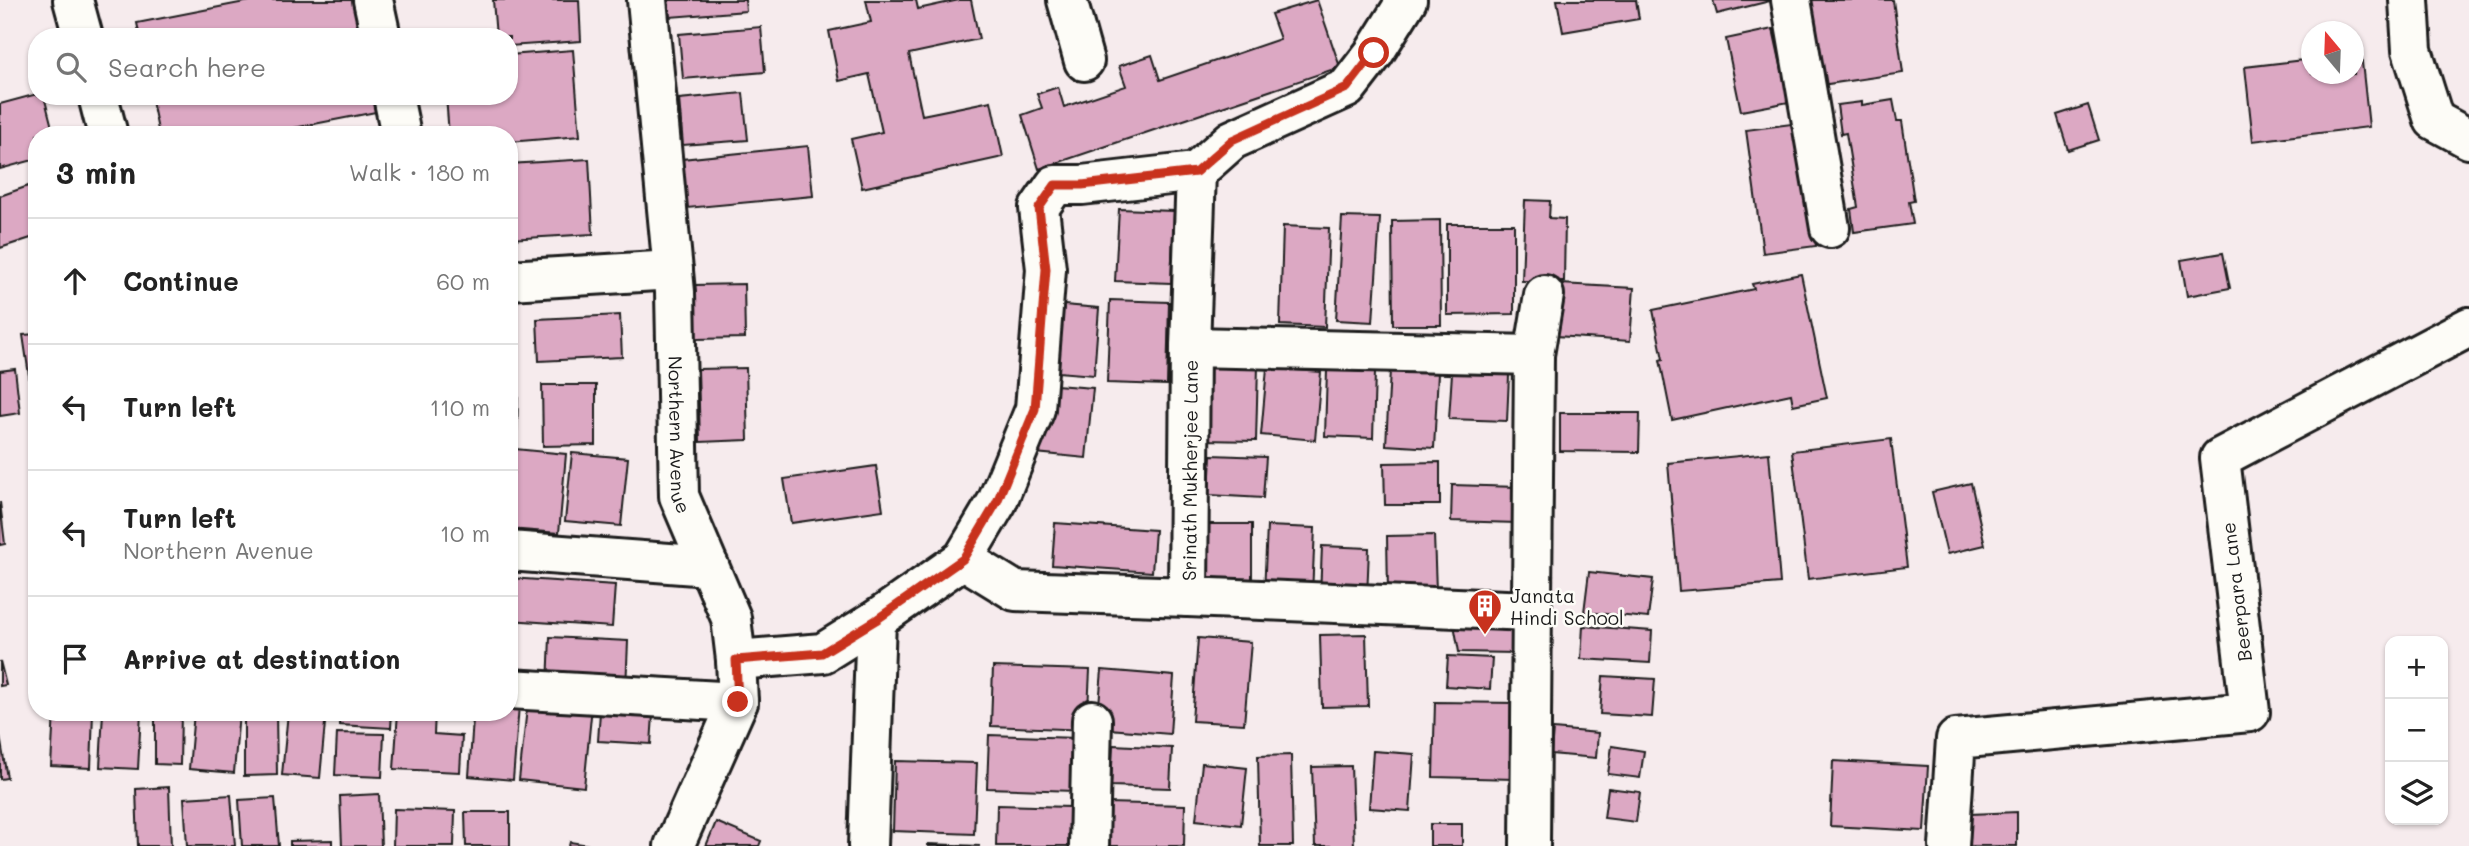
<!DOCTYPE html>
<html lang="en">
<head>
<meta charset="utf-8">
<style>
  :root { --surface:#fff; --page:#f6f6f6; --text:#222; --muted:#767676; --line:#e0e0e0 }
  body { margin:0; font-family:Mali,sans-serif; background:var(--page); color:var(--text) }
  .controls { position:absolute; right:21px; bottom:21px; display:grid; overflow:hidden; border-radius:14px; box-shadow:0 2px 5px #0004 }
  .controls button { width:63px; height:63px; display:grid; place-items:center; padding:0; border:0; border-bottom:2px solid var(--line); background:var(--surface); color:var(--text); font:35px sans-serif }
  .compass { position:absolute; left:2301px; top:21px; width:63px; height:63px; border-radius:50%; background:var(--surface); box-shadow:0 2px 5px #0004; rotate:341deg }
  .stop { position:absolute; width:21px; height:21px; margin:-16px; border:5px solid #c8321e; border-radius:50%; background:#fff }
  .stop.end { background:#c8321e; border-color:#fff; box-shadow:0 2px 7px #0008 }
  .list { margin:0; padding:0; list-style:none }
  h2 { display:flex; justify-content:space-between; align-items:center; height:91px; margin:0; padding:0 28px; font-size:30px }
  h2 small { font-size:23px; font-weight:400; color:var(--muted) }
  .list li { display:grid; grid-template-columns:46px 1fr auto; gap:21px; align-items:center; box-sizing:border-box; height:126px; padding:0 28px; border-top:2px solid var(--line) }
  .list b { display:block; font-size:26px; white-space:nowrap }
  .list p { margin:0; font-size:23px; white-space:nowrap; color:var(--muted) }
  .list em { font-size:23px; font-style:normal; color:var(--muted) }
  .icon { flex:none; width:38px; height:38px; fill:none; stroke:currentColor; stroke-width:2; stroke-linecap:round; stroke-linejoin:round }
  .map { position:relative; flex:none; width:2469px; height:846px; overflow:hidden }
  .search { position:absolute; background:var(--surface); box-shadow:0 2px 5px #0004; left:28px; top:28px; width:490px; height:77px; display:flex; align-items:center; gap:18px; box-sizing:border-box; padding:0 24px; border-radius:28px; color:var(--muted); font-size:26px }
  .panel { position:absolute; background:var(--surface); box-shadow:0 2px 5px #0004; left:28px; top:126px; width:490px; height:595px; border-radius:28px }
  .map>svg:first-child { display:block }
  .building { fill:#dca8c3; stroke:#1c1c1c; stroke-width:2 }
  .lines { fill:none; stroke-linecap:round; stroke-linejoin:round }
  .minor-casing { stroke:#1c1c1c; stroke-width:44 }
  .minor { stroke:#fdfcf7; stroke-width:38 }
  .route { stroke:#c8321e; stroke-width:9 }
  .labels { text-anchor:middle; dominant-baseline:central; stroke-width:5; stroke-linejoin:round; paint-order:stroke }
  .street-label { font-size:19px; fill:#1c1c1c; stroke:#fdfcf7 }
  .poi-label { font-size:19px; fill:#1c1c1c; stroke:#fdfcf7; text-anchor:start }
</style>
</head>
<body>
<div class="map">
<svg width="2469" height="846" viewBox="0 0 2469 846">
  <rect width="100%" height="100%" fill="#f6ebed"/>
  <filter id="ink" filterUnits="userSpaceOnUse"><feTurbulence type="fractalNoise" baseFrequency=".0143" numOctaves="2"/><feDisplacementMap in="SourceGraphic" scale="14" xChannelSelector="R" yChannelSelector="G"/><feConvolveMatrix kernelMatrix="1 2 1 2 8 2 1 2 1" color-interpolation-filters="sRGB"/></filter>
  <g filter="url(#ink)">
    <!-- building -->
    <path class="building" d="M255,0H364L372,37H140L137,23Z
      M493,0H579L581,41L509,46V37H496Z
      M668,0H745L746,11L670,17Z
      M866,0H916L918,9L959,0H971L979,39L909,54L922,115L991,101L1003,157L862,188L851,139L882,132L869,74L839,81L829,31L871,22Z
      M1317,0L1340,67L1039,169L1022,115L1042,108L1037,94L1058,87L1064,107L1126,86L1119,66L1152,55L1160,80L1280,39L1271,14Z
      M1557,0H1636L1639,19L1563,32Z
      M1713,0H1774L1717,14Z
      M1809,0H1893L1903,73L1821,85Z
      M761,27L765,72L683,79L679,34Z
      M1773,29L1789,102L1741,111L1726,39Z
      M573,50L580,136L509,142V135H449L446,96H509V55Z
      M2361,53L2369,127L2253,141L2245,67L2312,59V74H2354V54Z
      M743,93L748,140L683,145L679,99Z
      M37,94V96H44L54,135H37V159L0,169V104Z
      M151,96H383L386,110L258,135H159Z
      M1893,100L1897,121H1902L1914,201L1909,202L1913,224L1854,232L1851,209L1858,207L1846,133L1841,134L1837,105L1862,102V105Z
      M2088,105L2099,140L2068,150L2057,115Z
      M1799,123L1816,246L1763,253L1746,130Z
      M808,146L813,196L687,208L682,159Z
      M589,159L593,234L509,239V164Z
      M37,183V236L0,248V196Z
      M1525,200L1550,201L1549,218L1565,219L1564,281H1522Z
      M1119,209L1174,211L1171,283L1115,281Z
      M1342,217L1380,218L1373,322L1336,320Z
      M1440,220L1441,325H1393L1392,221Z
      M1447,224H1514V314L1447,315Z
      M1283,226L1329,228L1325,327L1280,325Z
      M2223,253L2230,288L2187,296L2181,260Z
      M1801,274L1827,398L1793,405L1791,394L1672,420L1660,360L1663,359L1653,310L1754,289L1752,284Z
      M744,284L745,338L696,339L695,285Z
      M1560,284L1634,288L1630,341L1556,336Z
      M1110,300L1169,302L1167,385L1107,383Z
      M1052,304L1099,308L1094,375L1046,371Z
      M620,315L622,357L539,361L537,319Z
      M509,322L512,371H509Z
      M37,334V429L23,335Z
      M1203,364L1258,365L1256,441L1202,440Z
      M746,368L748,440L700,442L698,369Z
      M1267,368L1321,372L1315,440L1261,435Z
      M15,369L20,413L0,416V371Z
      M1327,370L1375,372L1373,438L1325,436Z
      M1390,370L1438,373L1434,448L1386,445Z
      M1452,373L1509,375L1507,421L1449,419Z
      M1043,384L1093,388L1086,458L1036,453Z
      M542,385H596V445L543,446Z
      M509,387L518,388L517,433H509Z
      M1560,413H1640L1639,452L1560,451Z
      M1891,439L1907,567L1808,579L1792,451Z
      M515,449L566,454L559,533L509,529Z
      M572,453L628,458L621,526L565,521Z
      M1769,453L1780,583L1679,591L1668,463Z
      M1211,455L1266,457L1263,498L1209,495Z
      M1440,462V505H1385L1384,463Z
      M876,466L883,510L791,523L784,479Z
      M1971,483L1985,545L1947,554L1932,492Z
      M1452,485L1518,487L1517,523L1451,521Z
      M0,502L5,544L0,545Z
      M1055,523L1155,530L1152,572L1052,565Z
      M1196,524H1252V588H1196Z
      M1267,526L1315,528L1312,594L1264,593Z
      M1434,535L1436,591L1388,592L1387,536Z
      M1322,546L1369,548L1367,598L1320,597Z
      M1589,572L1653,579L1648,618L1584,612Z
      M509,578L615,585L612,627L509,620Z
      M1512,618L1516,653L1459,652L1453,619Z
      M1583,626L1652,631L1650,663L1581,659Z
      M1366,634L1368,706L1322,707L1320,635Z
      M550,637L628,641L626,689L548,686Z
      M1198,638L1251,642L1244,724L1192,721Z
      M1448,656L1492,658L1490,689L1446,686Z
      M0,661L6,685L0,686Z
      M993,667L1090,670L1087,730L991,726Z
      M1102,670L1174,676L1170,734L1097,728Z
      M1603,676L1655,679L1652,717L1600,714Z
      M509,692L520,693L513,780L469,776L473,719L447,717V712H509Z
      M528,699L592,706L584,787L519,780Z
      M1435,702L1517,703L1515,779L1433,777Z
      M54,712H93L91,768L51,766Z
      M103,712H141L138,769L100,767Z
      M155,712H181L180,765L155,764Z
      M194,712H239L234,773L189,769Z
      M244,712H276L277,775L244,776Z
      M288,712H326L320,778L282,775Z
      M340,712H392L391,728L339,725Z
      M398,712H435L434,734L462,736L460,772L394,769Z
      M600,712L653,715L651,744L598,741Z
      M1553,729L1598,733L1596,758L1551,754Z
      M337,733L384,734L382,777L335,775Z
      M989,735L1076,738L1074,791L987,788Z
      M0,736L7,778L0,779Z
      M1113,745L1172,748L1170,788L1111,786Z
      M1612,746L1644,751L1640,778L1608,774Z
      M1373,751L1414,754L1410,811L1369,808Z
      M1291,755L1293,846H1260L1258,756Z
      M895,761L977,763L974,834L893,831Z
      M1833,761L1928,766L1924,831L1830,826Z
      M1202,763L1247,768L1241,825L1196,820Z
      M1351,766L1354,846H1315L1312,767Z
      M169,787L171,846H138L136,789Z
      M1608,788L1640,792L1636,822L1604,818Z
      M379,794L381,846H342L340,796Z
      M231,795L235,846H187L184,798Z
      M275,798L279,846H242L239,800Z
      M1106,803L1185,805L1184,846H1104Z
      M997,805L1070,807L1069,846H996Z
      M394,809L455,811L454,846H393Z
      M465,812H510V846H466Z
      M2017,812V846H1970V814Z
      M716,822L761,841L759,846H706Z
      M1430,824H1462V846H1430Z
      M332,840V846H290V841Z
      M570,842L595,846H569Z
      M928,844L980,846H928Z"/>
    <g class="lines">
      <!-- minor casing -->
      <g class="minor-casing">
        <g id="minor">
          <path d="M73,0L83,37"/>
          <path d="M373,0L381,37"/>
          <path id="s1" d="M647,0L675,292L679,496L731,618L736,660L738,702L674,846"/>
          <path d="M1067,0L1084,61"/>
          <path d="M1791,0L1830,228"/>
          <path d="M2409,0L2412,50L2434,120L2469,139"/>
          <path d="M98,96L108,135"/>
          <path d="M393,96L401,135"/>
          <path d="M509,280L673,270"/>
          <path d="M1190,347L1196,172"/>
          <path d="M509,551L709,566"/>
          <path d="M963,559L1015,591L1188,597"/>
          <path id="s2" d="M1530,611L1188,597L1190,347L1534,355"/>
          <path d="M736,660L823,653L876,620L963,559L997,502L1035,409L1046,269L1039,208L1055,185H1082L1196,172L1232,140L1347,88L1374,53L1407,0"/>
          <path d="M509,689L738,702"/>
          <path d="M868,846L876,620"/>
          <path d="M1089,846L1092,720"/>
          <path d="M1530,846L1534,355L1544,295"/>
          <path d="M1949,846L1956,739L2250,712L2220,458L2469,327"/>
        </g>
      </g>
      <!-- minor -->
      <use href="#minor" class="minor"/>
    </g>
  </g>
  <g class="lines" filter="url(#ink)">
    <!-- route -->
    <path class="route" d="M738,702L736,660L822,653L876,620L963,559L997,502L1035,409L1046,269L1039,208L1055,185H1082L1196,172L1232,140L1347,88L1374,53"/>
  </g>
  <!-- icons -->
  <defs>
    <g id="building-pin" transform="scale(1.75)"><path d="M0 17L-7.5 6A9.5 9.5 0 1 1 7.5 6Z" fill="#c8321e" stroke="#fdfcf7"/><path d="M-4-6H4V6H1V3H-1V6H-4ZM-2.5-4.3h1.7v1.8h-1.7ZM.8-4.3h1.7v1.8H.8ZM-2.5-1h1.7V.8h-1.7ZM.8-1h1.7V.8H.8Z" fill="#fff"/></g>
  </defs>
  <g fill-rule="evenodd">
    <use href="#building-pin" x="1485" y="606"/>
  </g>
  <g class="labels">
    <!-- street labels -->
    <g class="street-label">
      <text stroke="none"><textPath href="#s1" startOffset="436">Northern Avenue</textPath></text>
      <text stroke="none"><textPath href="#s2" startOffset="469">Srinath Mukherjee Lane</textPath></text>
      <text transform="translate(2236 592) rotate(-97)">Beerpara Lane</text>
    </g>
    <!-- poi labels -->
    <g class="poi-label">
      <text x="1510" y="595">Janata<tspan x="1510" dy="22">Hindi School</tspan></text>
    </g>
  </g>
</svg>
<div class="controls">
<button>+</button>
<button>−</button>
<button><svg class="icon" aria-label="layers" viewBox="0 0 24 24"><path d="M12 4l9 5-9 5-9-5zM3 14l9 5 9-5"/></svg></button>
</div>
<svg class="compass" viewBox="-18 -18 36 36"><path d="M0-13l5 13h-10z" fill="#e53935"/><path d="M0 13l5-13h-10z" fill="#767676"/></svg>
<div class="stop" style="left:1374px;top:53px"></div>
<div class="stop end" style="left:738px;top:702px"></div>
<div class="search"><svg class="icon" aria-label="search" viewBox="0 0 24 24"><circle cx="10" cy="10" r="6"/><path d="M15 15l6 6"/></svg>Search here</div>
<section class="panel">
<h2>3 min<small>Walk · 180 m</small></h2>
<ul class="list">
<li><svg class="icon" aria-label="ahead" viewBox="0 0 24 24"><path d="M12 20V5M6 11l6-6 6 6"/></svg><div><b>Continue</b></div><em>60 m</em></li>
<li><svg class="icon" aria-label="left" viewBox="0 0 24 24"><path d="M17 20v-9H6M10 6l-5 5 5 5"/></svg><div><b>Turn left</b></div><em>110 m</em></li>
<li><svg class="icon" aria-label="left" viewBox="0 0 24 24"><path d="M17 20v-9H6M10 6l-5 5 5 5"/></svg><div><b>Turn left</b><p>Northern Avenue</p></div><em>10 m</em></li>
<li><svg class="icon" aria-label="arrive" viewBox="0 0 24 24"><path d="M6 21V4h12l-3 4 3 4H6"/></svg><div><b>Arrive at destination</b></div></li>
</ul>
</section>
</div>
</body>
</html>
